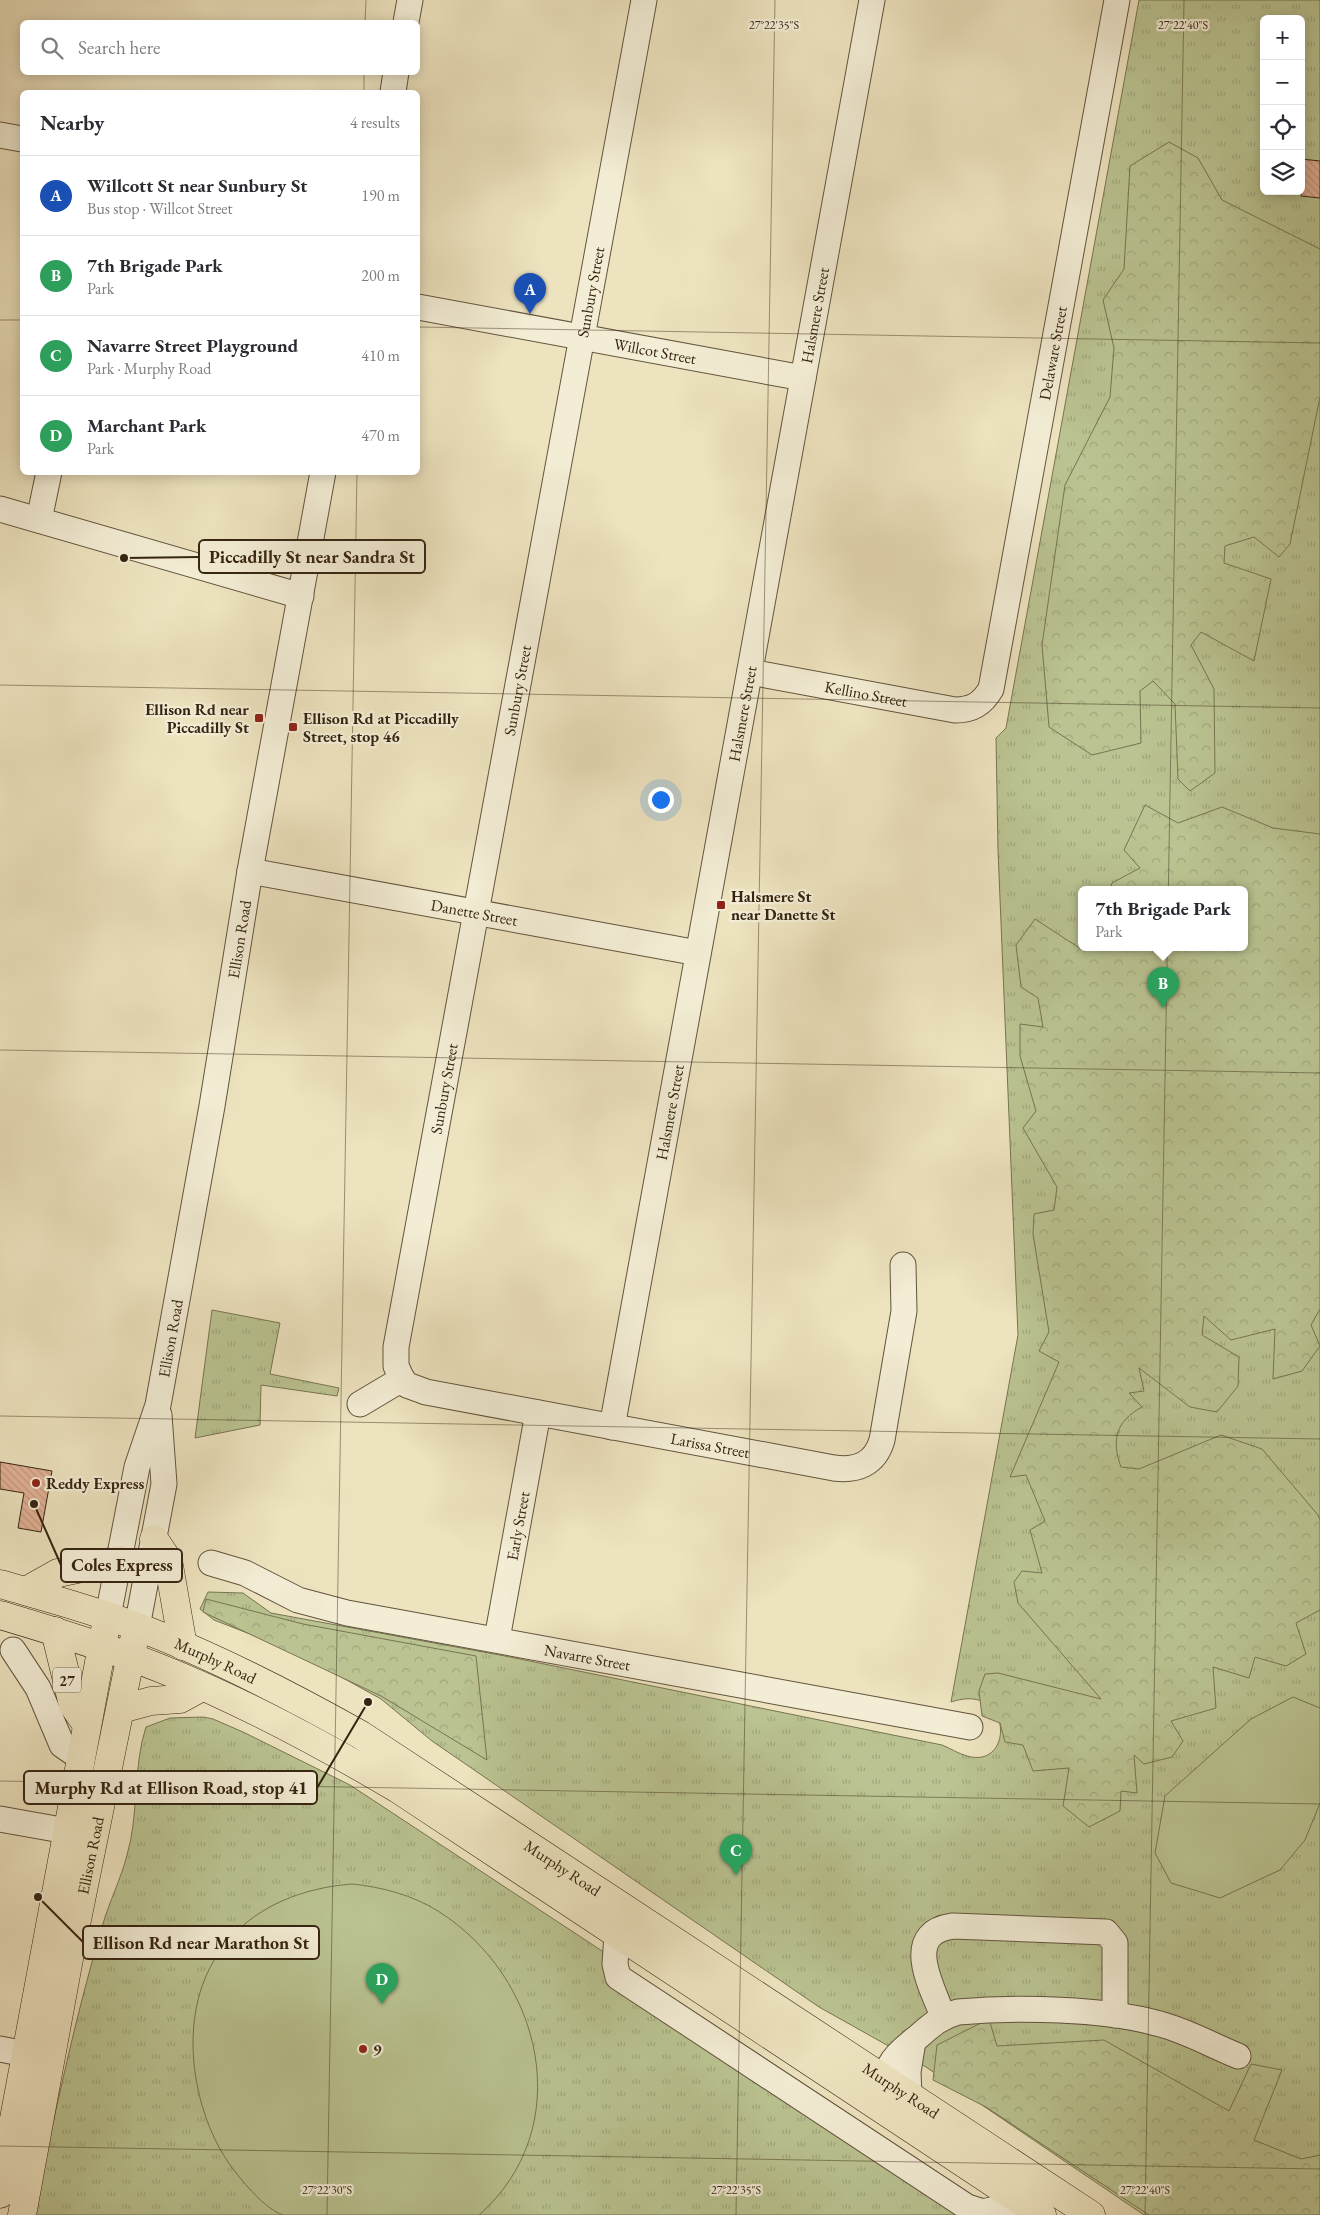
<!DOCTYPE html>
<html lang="en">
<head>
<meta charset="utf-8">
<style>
  :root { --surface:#fff; --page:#f2f2f3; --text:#2b2b33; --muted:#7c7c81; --line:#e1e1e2; --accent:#0f766e }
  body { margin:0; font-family:"EB Garamond",serif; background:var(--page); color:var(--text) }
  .controls { position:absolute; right:15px; top:15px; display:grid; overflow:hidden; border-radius:8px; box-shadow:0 2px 12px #0003 }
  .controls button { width:45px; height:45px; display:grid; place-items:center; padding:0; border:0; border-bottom:1px solid var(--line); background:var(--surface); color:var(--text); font:25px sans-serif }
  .you { position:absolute; left:660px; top:799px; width:18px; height:18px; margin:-12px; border:4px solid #fff; border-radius:50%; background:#1a73e8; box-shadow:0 0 0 8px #1a73e833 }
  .badge { display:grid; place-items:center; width:32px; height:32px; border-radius:50%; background:var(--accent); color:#fff; font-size:16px; font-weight:700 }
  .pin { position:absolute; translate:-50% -41px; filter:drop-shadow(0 1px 2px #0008) }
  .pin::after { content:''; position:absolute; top:26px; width:18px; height:15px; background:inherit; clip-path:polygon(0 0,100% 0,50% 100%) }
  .popup { position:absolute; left:1078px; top:886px; width:170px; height:65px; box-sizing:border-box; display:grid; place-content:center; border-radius:8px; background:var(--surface); filter:drop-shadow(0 1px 4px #0005); font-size:16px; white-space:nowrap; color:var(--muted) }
  .popup b { font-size:19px; color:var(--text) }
  .popup::after { content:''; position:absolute; left:50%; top:100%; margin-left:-10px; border:10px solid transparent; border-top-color:var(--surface) }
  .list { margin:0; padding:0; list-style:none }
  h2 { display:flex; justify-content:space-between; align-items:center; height:65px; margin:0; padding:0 20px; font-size:21px }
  h2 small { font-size:16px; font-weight:400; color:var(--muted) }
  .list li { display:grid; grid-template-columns:32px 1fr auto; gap:15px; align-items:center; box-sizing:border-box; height:80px; padding:0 20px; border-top:1px solid var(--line) }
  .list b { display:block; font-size:19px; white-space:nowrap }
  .list p { margin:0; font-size:16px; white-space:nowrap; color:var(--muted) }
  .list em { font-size:16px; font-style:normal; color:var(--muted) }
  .icon { flex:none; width:28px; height:28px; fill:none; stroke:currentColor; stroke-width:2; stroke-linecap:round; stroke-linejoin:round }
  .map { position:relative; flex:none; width:1320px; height:2215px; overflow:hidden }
  .search { position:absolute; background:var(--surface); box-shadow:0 2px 12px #0003; left:20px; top:20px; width:400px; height:55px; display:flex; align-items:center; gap:12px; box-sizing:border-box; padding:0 18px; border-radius:8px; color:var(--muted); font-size:19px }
  .panel { position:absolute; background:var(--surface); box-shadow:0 2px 12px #0003; left:20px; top:90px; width:400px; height:385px; border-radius:8px }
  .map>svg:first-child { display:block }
  .grass { fill:url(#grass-tufts); stroke:#787452; fill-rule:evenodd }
  .forest { fill:url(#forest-crowns); stroke:#787452 }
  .pitch { fill:#bac391; stroke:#787452 }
  .building { fill:url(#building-back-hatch); stroke:#352412 }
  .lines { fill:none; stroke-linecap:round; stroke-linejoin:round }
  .minor-casing { stroke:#63543d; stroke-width:27 }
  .major-casing { stroke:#352412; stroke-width:29 }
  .minor { stroke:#f3edd5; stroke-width:25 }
  .major { stroke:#ede3bf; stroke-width:28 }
  .ticks { fill:none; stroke:#352412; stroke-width:1; stroke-opacity:0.45 }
  .poi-dot { fill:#8f2418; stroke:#f3edd5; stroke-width:2 }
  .labels { text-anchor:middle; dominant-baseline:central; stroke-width:4.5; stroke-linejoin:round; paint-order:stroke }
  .shield { fill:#f3edd5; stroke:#6e604c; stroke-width:1 }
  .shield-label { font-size:15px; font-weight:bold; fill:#352412 }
  .street-label { font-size:16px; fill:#352412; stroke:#f3edd5 }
  .poi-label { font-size:16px; font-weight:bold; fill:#352412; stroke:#f3edd5; text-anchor:start }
  .ticks-label { font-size:12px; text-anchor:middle; fill:#352412; stroke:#f3edd5; stroke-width:4.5; stroke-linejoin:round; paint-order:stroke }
  .leader { fill:none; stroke:#352412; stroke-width:2 }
  .callout-dot { fill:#352412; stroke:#f3edd5; stroke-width:2 }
  .callout { fill:#f3edd5; stroke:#352412; stroke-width:2 }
  .callout-label { font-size:18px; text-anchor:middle; font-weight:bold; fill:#352412 }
</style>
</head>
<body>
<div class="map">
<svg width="1320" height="2215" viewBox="0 0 1320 2215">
  <defs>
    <pattern id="grass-tufts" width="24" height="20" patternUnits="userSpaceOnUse" patternTransform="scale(1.25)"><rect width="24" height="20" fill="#bac391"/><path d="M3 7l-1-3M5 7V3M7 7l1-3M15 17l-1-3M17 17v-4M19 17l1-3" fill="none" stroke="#a0a77c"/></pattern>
    <pattern id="forest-crowns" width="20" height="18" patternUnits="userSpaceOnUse" patternTransform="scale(1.25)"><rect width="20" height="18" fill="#bac391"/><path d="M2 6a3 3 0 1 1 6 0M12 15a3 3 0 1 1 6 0" fill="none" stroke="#a0a77c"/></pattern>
    <pattern id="building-back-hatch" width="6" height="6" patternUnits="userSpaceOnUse" patternTransform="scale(1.25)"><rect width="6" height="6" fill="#e3b297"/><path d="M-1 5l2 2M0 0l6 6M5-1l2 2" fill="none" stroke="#c39981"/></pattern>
  </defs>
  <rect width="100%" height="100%" fill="#ede3bf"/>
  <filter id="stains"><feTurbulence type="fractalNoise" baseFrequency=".004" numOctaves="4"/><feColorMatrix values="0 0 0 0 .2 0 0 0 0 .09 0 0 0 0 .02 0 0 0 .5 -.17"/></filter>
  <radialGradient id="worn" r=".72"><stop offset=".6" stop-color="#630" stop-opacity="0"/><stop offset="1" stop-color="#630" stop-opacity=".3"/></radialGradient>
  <!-- grass -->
  <path class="grass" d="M1139,0H1320V2215H1144L926,2067L819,2007L432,1741L381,1699L296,1652L214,1620L200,1609L208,1592L243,1593L271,1613L505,1656L942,1745C950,1748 959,1754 967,1756C1015,1770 1013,1681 951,1702L1018,1335L998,850L996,738L1006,728ZM1264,19H1301V191H1264ZM1082,889H1244V947H1082Z
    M212,1310L280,1323L270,1374L339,1388L337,1396L261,1385L260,1425L195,1438Z
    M203,1717L213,1719L243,1732L350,1785L1003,2215H33C54,2119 74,2021 102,1927C109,1902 121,1879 127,1855C139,1815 133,1765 146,1727L170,1718Z"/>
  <!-- forest -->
  <path class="forest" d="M1169,142L1198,158L1222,200L1320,249V397L1290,544L1279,557L1254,537L1225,546L1224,563L1271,579L1254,661L1201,632L1191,645L1214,689L1215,773L1190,791L1178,779L1175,704L1153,681L1140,691L1141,743L1092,755L1049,727L1042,645L1065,485L1110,397L1114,348L1103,300L1124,269L1130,166Z
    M1145,805L1178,823L1222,807L1273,828L1320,834V1309L1311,1325L1320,1346L1302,1371L1273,1379L1275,1329L1231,1340L1204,1316L1202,1335L1239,1357L1238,1386L1217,1412L1190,1407L1139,1368L1144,1391L1129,1393L1142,1407C1116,1421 1111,1440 1121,1467L1139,1469L1221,1435L1262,1449L1318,1515L1320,1520V1610L1296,1623L1306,1654L1286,1666L1255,1657L1249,1678L1213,1667L1216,1708L1171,1721L1183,1741L1172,1757L1144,1764L1134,1755L1137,1793L1121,1791L1120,1811L1089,1827L1063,1806L1069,1768L1033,1771L1023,1745L1005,1742L1000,1723L982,1716L979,1691L985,1674L998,1673L1101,1699L1018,1603L1014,1582L1022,1571L1042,1573L1030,1530L1045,1521L1026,1475L1010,1477L1059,1362L1039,1351L1049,1332L1033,1234L1034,1214L1054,1210L1057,1187L1023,1128L1036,1111L1020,1056V1024L1043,1027L1038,998L1021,987L1016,945L1035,919L1081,949L1083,947H1244V889H1110L1112,883L1140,868L1124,850Z
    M206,1599L303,1624L476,1656L487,1760L381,1696L203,1612Z
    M989,2019L997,2046L1104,2040L1229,2111L1251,2064L1282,2070L1254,2140L1301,2159L1320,2155V2215H1149L986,2107L933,2080L937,2045Z"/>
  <!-- pitch -->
  <path class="pitch" d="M1293,1697L1320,1708V1803L1305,1840L1280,1870L1220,1898L1171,1883L1155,1853L1165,1796L1251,1719Z
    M352,1884C382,1887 412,1895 438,1911C543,1977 578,2128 479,2215C430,2215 381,2215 332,2215C319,2215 294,2215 283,2215C265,2209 244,2183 233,2169C210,2138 198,2101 194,2064C184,1958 250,1892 352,1884Z"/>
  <!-- building -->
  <path class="building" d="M1301,159L1320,161V198L1301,196Z
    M0,1462L52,1471L41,1532L18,1528L24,1493L0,1489Z"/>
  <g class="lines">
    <!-- minor casing -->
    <g class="minor-casing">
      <g id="minor">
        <path d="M406,22L410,0"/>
        <path d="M393,92L396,72"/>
        <path d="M0,135L22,139"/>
        <path id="s1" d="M418,307L803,378"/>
        <path d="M0,509L301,596"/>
        <path d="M39,520L49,472"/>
        <path id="s2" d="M750,672L955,710C972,710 982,704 991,689L1117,0"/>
        <path id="s3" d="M250,871L698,953"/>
        <path id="s4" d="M402,1379L396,1366V1347L644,0"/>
        <path id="s5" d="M360,1404L402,1379L407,1385L426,1392L834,1468C857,1471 875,1464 882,1440L904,1311L903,1265"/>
        <path id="s6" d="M612,1427L872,0"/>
        <path id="s7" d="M211,1563L245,1573L298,1600L347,1613L970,1727"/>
        <path id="s8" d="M108,1616L137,1467L158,1405L212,1106L250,871L323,472"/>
        <path d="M137,1627L164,1484L159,1415"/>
        <path id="s9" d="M497,1639L538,1413"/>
        <path d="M13,1650L38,1688L62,1745L81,1758"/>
        <path d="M0,1819L67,1831"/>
        <path d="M617,1934L615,1964L618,1977L967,2207L983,2212L1023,2202"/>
        <path d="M943,2016C932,1987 901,1933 953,1926L1106,1932L1115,1943V2015"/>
        <path d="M0,2049L46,2058"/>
        <path d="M909,2094L908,2072L913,2041"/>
        <path d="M887,2098C884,2068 890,2059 913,2041C929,2028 937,2018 958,2012C1017,2007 1104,2008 1160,2024C1187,2031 1213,2046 1238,2056"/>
      </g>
    </g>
    <!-- major casing -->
    <g class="major-casing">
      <g id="major">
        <path d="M154,1539L168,1560L183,1646"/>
        <path id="s10" d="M0,1584C45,1597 91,1609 135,1626C213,1655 288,1694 361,1735L1091,2215"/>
        <path d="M26,1591L58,1573L120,1560"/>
        <path d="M0,1615C54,1631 109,1648 162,1669C244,1702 322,1744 398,1789L1042,2215"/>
        <path d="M55,1631L73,1705L87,1725"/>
        <path d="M121,1709L151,1701L180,1699L202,1687"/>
        <path d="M0,2194L105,1630"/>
        <path id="s11" d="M22,2215L68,1964L134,1640"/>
      </g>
    </g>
    <!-- minor -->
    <use href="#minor" class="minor"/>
    <!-- major -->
    <use href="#major" class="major"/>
  </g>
  <!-- ticks -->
  <path class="ticks" d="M365,22L366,0M364,92V72M0,320H22M418,327L1320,343M0,685L1320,708M0,1050L1320,1073M0,1416L1320,1439M0,1781L1320,1804M0,2146L1320,2169M327,2215L357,472M736,2215L775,0M1145,2215L1184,0"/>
  <!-- markers -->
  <g class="poi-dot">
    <rect x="254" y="713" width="10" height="10" rx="2.5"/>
    <rect x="288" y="722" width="10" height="10" rx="2.5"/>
    <rect x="716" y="900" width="10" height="10" rx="2.5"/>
    <circle cx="36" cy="1483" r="5"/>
    <circle cx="363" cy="2049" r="5"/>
  </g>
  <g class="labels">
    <!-- shield labels -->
    <rect class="shield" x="53" y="1667.5" width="28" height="25" rx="4"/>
    <g class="shield-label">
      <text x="67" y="1680">27</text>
    </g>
    <!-- street labels -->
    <g class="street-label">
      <text stroke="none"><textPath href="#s4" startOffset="1106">Sunbury Street</textPath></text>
      <text stroke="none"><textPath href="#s6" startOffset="1130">Halsmere Street</textPath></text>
      <text stroke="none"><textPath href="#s1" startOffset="241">Willcot Street</textPath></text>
      <text stroke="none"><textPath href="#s2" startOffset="594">Delaware Street</textPath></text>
      <text stroke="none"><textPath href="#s4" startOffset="701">Sunbury Street</textPath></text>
      <text stroke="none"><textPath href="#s2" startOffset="118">Kellino Street</textPath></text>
      <text stroke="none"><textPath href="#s6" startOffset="725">Halsmere Street</textPath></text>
      <text stroke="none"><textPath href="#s3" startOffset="228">Danette Street</textPath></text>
      <text stroke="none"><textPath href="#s8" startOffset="690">Ellison Road</textPath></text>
      <text stroke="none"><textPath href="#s4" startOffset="296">Sunbury Street</textPath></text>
      <text stroke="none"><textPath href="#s6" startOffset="320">Halsmere Street</textPath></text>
      <text stroke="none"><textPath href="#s8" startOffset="285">Ellison Road</textPath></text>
      <text stroke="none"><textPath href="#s5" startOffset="366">Larissa Street</textPath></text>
      <text stroke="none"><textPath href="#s9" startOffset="115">Early Street</textPath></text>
      <text stroke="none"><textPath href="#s7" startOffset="390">Navarre Street</textPath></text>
      <text stroke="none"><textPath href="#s10" startOffset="229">Murphy Road</textPath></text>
      <text stroke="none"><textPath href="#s11" startOffset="366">Ellison Road</textPath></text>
      <text stroke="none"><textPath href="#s10" startOffset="634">Murphy Road</textPath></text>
      <text stroke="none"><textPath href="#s10" startOffset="1039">Murphy Road</textPath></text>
    </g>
    <!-- poi labels -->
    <g class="poi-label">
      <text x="249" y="709" text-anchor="end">Ellison Rd near<tspan x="249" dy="18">Piccadilly St</tspan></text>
      <text x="303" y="718">Ellison Rd at Piccadilly<tspan x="303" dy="18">Street, stop 46</tspan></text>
      <text x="731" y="896">Halsmere St<tspan x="731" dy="18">near Danette St</tspan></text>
      <text x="46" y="1483">Reddy Express</text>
      <text x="373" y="2049">9</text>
    </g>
  </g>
  <g class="ticks-label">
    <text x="774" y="29">27°22'35"S</text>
    <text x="1183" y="29">27°22'40"S</text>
    <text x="327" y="2194">27°22'30"S</text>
    <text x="736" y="2194">27°22'35"S</text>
    <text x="1145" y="2194">27°22'40"S</text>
  </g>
  <!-- callouts -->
  <path class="leader" d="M124 558L199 557M34 1504L61 1565M368 1702L317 1788M38 1897L83 1942"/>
  <g class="callout-dot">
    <circle cx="124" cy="558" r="5"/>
    <circle cx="34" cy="1504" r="5"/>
    <circle cx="368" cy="1702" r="5"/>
    <circle cx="38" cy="1897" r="5"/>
  </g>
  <g class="callout">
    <rect x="199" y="540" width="226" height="33" rx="5"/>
    <rect x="61" y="1549" width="121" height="33" rx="5"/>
    <rect x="24" y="1771" width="293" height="33" rx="5"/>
    <rect x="83" y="1926" width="236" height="33" rx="5"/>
  </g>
  <g class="callout-label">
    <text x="312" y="563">Piccadilly St near Sandra St</text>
    <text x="122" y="1571">Coles Express</text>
    <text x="171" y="1794">Murphy Rd at Ellison Road, stop 41</text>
    <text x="201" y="1949">Ellison Rd near Marathon St</text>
  </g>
  <rect width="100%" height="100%" filter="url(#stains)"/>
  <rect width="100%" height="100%" fill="url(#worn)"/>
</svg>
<div class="controls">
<button>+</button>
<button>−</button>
<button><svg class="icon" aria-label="locate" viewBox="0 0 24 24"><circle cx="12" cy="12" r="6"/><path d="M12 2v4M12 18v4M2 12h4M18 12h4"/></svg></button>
<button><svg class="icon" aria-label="layers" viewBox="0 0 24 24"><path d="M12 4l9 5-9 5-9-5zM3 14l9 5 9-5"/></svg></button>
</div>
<div class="you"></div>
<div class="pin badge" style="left:530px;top:314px;background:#1a4fb4">A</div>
<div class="pin badge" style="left:1163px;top:1008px;background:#2e9e5b">B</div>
<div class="popup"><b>7th Brigade Park</b>Park</div>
<div class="pin badge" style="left:736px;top:1875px;background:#2e9e5b">C</div>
<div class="pin badge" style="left:382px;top:2004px;background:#2e9e5b">D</div>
<div class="search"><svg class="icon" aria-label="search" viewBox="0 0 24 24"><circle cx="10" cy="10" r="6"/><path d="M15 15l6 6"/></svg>Search here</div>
<section class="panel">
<h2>Nearby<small>4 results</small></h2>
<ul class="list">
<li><span class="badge" style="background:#1a4fb4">A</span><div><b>Willcott St near Sunbury St</b><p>Bus stop · Willcot Street</p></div><em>190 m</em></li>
<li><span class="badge" style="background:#2e9e5b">B</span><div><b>7th Brigade Park</b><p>Park</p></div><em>200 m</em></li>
<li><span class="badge" style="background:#2e9e5b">C</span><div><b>Navarre Street Playground</b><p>Park · Murphy Road</p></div><em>410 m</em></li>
<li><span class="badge" style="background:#2e9e5b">D</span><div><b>Marchant Park</b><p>Park</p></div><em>470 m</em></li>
</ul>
</section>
</div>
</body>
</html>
